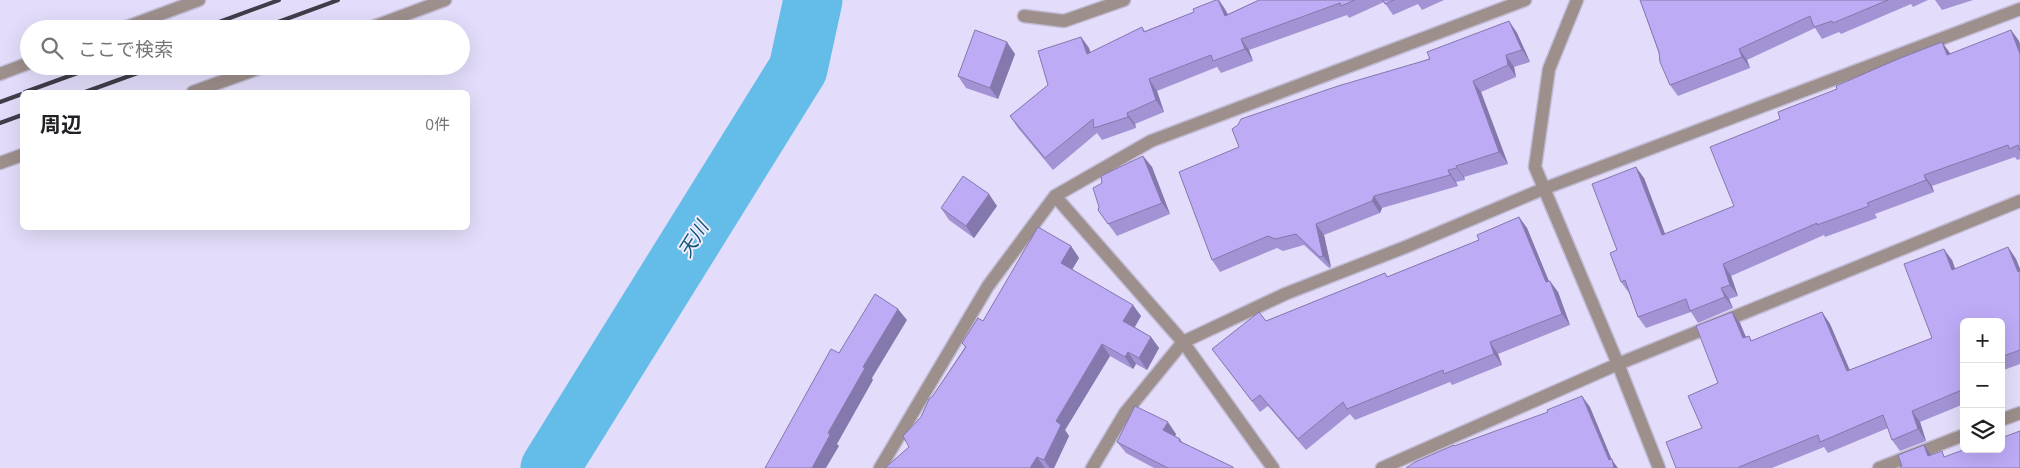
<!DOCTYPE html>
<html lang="ja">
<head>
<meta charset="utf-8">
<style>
  :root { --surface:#fff; --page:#f2f2f2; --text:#202124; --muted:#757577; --line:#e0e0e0 }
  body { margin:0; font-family:"PT Sans","Noto Sans JP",sans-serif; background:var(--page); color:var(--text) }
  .controls { position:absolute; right:15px; bottom:15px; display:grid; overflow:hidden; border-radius:8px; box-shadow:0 5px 20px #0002 }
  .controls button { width:45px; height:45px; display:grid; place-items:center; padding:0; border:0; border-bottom:1px solid var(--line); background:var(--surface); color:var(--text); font:25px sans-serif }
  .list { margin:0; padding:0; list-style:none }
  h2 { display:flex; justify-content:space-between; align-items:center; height:65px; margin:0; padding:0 20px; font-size:21px }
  h2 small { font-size:16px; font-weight:400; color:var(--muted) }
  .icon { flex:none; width:28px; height:28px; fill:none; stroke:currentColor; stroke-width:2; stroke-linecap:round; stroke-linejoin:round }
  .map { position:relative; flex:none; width:2020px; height:468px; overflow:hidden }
  .search { position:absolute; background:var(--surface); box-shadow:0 5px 20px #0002; left:20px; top:20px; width:450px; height:55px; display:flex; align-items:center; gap:12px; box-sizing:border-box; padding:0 18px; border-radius:28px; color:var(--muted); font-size:19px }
  .panel { position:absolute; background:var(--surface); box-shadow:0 5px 20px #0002; left:20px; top:90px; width:450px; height:140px; border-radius:8px }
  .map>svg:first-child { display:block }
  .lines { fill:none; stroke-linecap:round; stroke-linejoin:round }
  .river { stroke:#64bce9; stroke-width:59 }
  .minor-casing { stroke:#c1bbd6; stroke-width:15 }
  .tertiary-casing { stroke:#c1bbd6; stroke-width:15 }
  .minor { stroke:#9d8f8b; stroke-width:12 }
  .tertiary { stroke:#9d8f8b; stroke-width:12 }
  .rail { stroke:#403c4a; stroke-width:4 }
  .wall { fill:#a393d4 }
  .shaded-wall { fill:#8478ac }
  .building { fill:#bdabf6; stroke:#8478ac }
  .labels { text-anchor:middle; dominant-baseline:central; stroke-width:4; stroke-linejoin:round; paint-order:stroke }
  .water-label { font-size:19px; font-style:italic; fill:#0f5675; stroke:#f0ecfe }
</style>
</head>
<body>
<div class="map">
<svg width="2020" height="468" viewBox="0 0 2020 468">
  <rect width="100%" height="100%" fill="#e3ddfb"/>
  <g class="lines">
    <!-- river -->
    <path class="river" d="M550,468L798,69L813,0"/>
    <!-- minor casing -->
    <g class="minor-casing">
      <path id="minor" d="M1577,0L1549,69L1535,167L1618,364L1659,468
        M1024,16L1064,21L1124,0
        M121,29L199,0
        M367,29L445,0
        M0,74L29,63
        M193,92L265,66
        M0,163L22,155
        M1055,196L1183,342L1273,468
        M2001,420L2020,413
        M880,468L988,286L1055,196L1151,141L1525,0
        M1382,468L1618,364L2020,201
        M1879,468L1964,435"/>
    </g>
    <!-- tertiary casing -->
    <g class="tertiary-casing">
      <path id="tertiary" d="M1092,468L1125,413L1183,342L1285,294L1408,246L1543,189L2020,9"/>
    </g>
    <!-- minor -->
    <use href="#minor" class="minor"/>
    <!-- tertiary -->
    <use href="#tertiary" class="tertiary"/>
    <!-- rail -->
    <path class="rail" d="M200,29L279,0
      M259,29L338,0
      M25,92L97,66
      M85,92L157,66
      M0,102L22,94
      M0,123L22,115"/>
  </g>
  <!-- wall -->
  <path class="wall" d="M1219,0L1226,11L1228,14L1259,0H1444L1422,10L1418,4L1393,15L1384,2L1349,18L1347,15L1249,50L1253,61L1221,73L1217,67L1157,91L1164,112L1135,124L1136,128L1102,140L1097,133L1053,170L1018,128L1010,116L1048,85L1081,37L1089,48L1090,53L1142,27L1145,31L1194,12Z
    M1640,0H1928L1913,7L1911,4L1841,34L1839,32L1822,39L1815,28L1747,60L1750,68L1678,96L1670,85Z
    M1935,0H1973L1942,10Z
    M1509,21L1517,33L1530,62L1514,67L1516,77L1481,92L1508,164L1464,177L1465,180L1456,182L1458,186L1382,208L1380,213L1324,235L1331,267L1329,268L1304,245L1283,251L1277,248L1220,272L1212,260L1239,147Z
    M2011,30L2019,41L2020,45V159L2017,160L2015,157L1932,186L1934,192L1875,214L1877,218L1825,237L1824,235L1731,276L1738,296L1729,299L1733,308L1698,323L1691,312L1646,328L1638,317L1629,293L1621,282L1617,250L1644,178L1665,234L1734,206Z
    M1015,54L998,99L966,88L958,76Z
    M1143,156L1152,167L1170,214L1117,236L1098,210Z
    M997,206L974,238L949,220L941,208Z
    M1519,217L1527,228L1549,281L1558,292L1570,325L1498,354L1502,365L1452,385L1450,382L1355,420L1350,414L1306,450L1268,406L1260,412L1212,349L1266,321L1385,273L1387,277L1479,240Z
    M1071,246L1079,258L1072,269L1141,316L1135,327L1151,337L1159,348L1147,370L1136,364L1133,369L1110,356L1065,430L1069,436L1054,468H885L909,447L921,417L932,397L965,347L962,343L983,321Z
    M2008,247L2016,259L2020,269V364L2001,371V322H1964V404L1920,422L1926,441L1900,451L1892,440L1888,428L1828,453L1824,447L1772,468H1676L1702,428L1740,323L1746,337L1749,336L1752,341L1822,312L1830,324L1849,370L1932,338L1952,260L1955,269Z
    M1176,434L1175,436L1180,439L1183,443L1234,468H1154L1126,453L1117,442Z"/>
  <!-- shaded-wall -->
  <path class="shaded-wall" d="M1219,0L1226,11L1233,27L1225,16Z
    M1509,21L1517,33L1530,62L1522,50Z
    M2011,30L2019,41L2020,45V54Z
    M1081,37L1089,48L1095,66L1087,54Z
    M1241,39L1249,50L1253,61L1245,49Z
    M1007,42L1015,54L998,99L990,88Z
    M1942,42L1950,53L1955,66L1947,55Z
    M1739,49L1747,60L1750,68L1742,57Z
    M1506,55L1514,67L1516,77L1508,65Z
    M1149,79L1157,91L1164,112L1156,100Z
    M1473,81L1481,92L1508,164L1499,152Z
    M1127,113L1135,124L1136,128L1128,117Z
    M1143,156L1152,167L1170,214L1162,203Z
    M1456,166L1464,177L1465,180L1457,168Z
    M1636,167L1644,178L1670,247L1662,235Z
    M1448,170L1456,182L1458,186L1450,175Z
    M1924,175L1932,186L1934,192L1926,180Z
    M989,194L997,206L974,238L966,226Z
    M1374,196L1382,208L1380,213L1372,201Z
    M1519,217L1527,228L1554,294L1546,282Z
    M1316,224L1324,235L1331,267L1323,256Z
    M1071,246L1079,258L1069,275L1061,263Z
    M2008,247L2016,259L2020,269V275L2018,272Z
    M1944,249L1952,260L1960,282L1952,270Z
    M1723,264L1731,276L1738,296L1730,285Z
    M1550,281L1558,292L1570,325L1562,314Z
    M1721,288L1729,299L1733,308L1725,297Z
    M1133,305L1141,316L1131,333L1123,321Z
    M898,309L907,320L872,378L873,380L837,444L839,446L826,468H812L828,433L863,367Z
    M1732,312L1740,323L1751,350L1743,338Z
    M1822,312L1830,324L1855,382L1847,371Z
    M1151,337L1159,348L1147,370L1139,358Z
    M1490,342L1498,354L1502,365L1494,354Z
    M1102,344L1110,356L1065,430L1069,436L1054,468H1050L1044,460L1056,421Z
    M1128,352L1136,364L1133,369L1125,357Z
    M1582,396L1590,407L1612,460L1618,468H1614L1609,460Z
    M1912,411L1920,422L1926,441L1918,429Z
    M1168,422L1176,434L1172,442L1163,430Z
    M1924,445L1932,456H1928Z
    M1037,457L1045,468H1030Z"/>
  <!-- building -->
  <path class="building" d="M1216,0H1218L1225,16L1259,0H1355L1341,6L1340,3L1241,39L1245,49L1213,61L1211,55L1149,79L1156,100L1127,113L1128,117L1094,128L1093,119L1045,158L1010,116L1048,85L1038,51L1081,37L1087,54L1142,27L1144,32L1194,12L1193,9Z
    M1383,0H1394L1385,4Z
    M1640,0H1888L1833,23L1832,21L1814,27L1810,16L1739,49L1742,57L1670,85L1660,62L1659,52Z
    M1509,21L1522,50L1506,55L1508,65L1473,81L1499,152L1456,166L1457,168L1448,170L1450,175L1374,196L1372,201L1316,224L1323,256L1320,257L1296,234L1275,239L1268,236L1212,260L1179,172L1239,147L1232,129L1238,125L1241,119L1338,86L1430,59L1427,52Z
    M975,30L1007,42L990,88L958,76Z
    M2011,30L2020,54V151L2018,145L2009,149L2008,145L1924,175L1926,180L1867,203L1869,206L1817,225V223L1723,264L1730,285L1721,288L1725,297L1690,311L1686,299L1638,317L1625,280L1621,282L1610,253L1617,250L1592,184L1636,167L1662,235L1734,206L1710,147L1780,119L1778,112L1837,89L1836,86L1898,59L1942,42L1947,55Z
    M1143,156L1162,203L1108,224L1098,210L1099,207L1093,188L1102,183L1101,176Z
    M963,176L989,194L966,226L941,208Z
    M1519,217L1546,282L1550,281L1562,314L1490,342L1494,354L1444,374L1443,370L1347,409L1343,402L1298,439L1260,395L1252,401L1212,349L1259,312L1266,321L1385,273L1387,277L1479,240L1477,235Z
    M1038,227L1071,246L1061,263L1133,305L1123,321L1151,337L1139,358L1128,352L1125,357L1102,344L1056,421L1061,425L1044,460L1037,457L1030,468H885L909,447L903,436L921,417L929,399L932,397L966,347L962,343L978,318L983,321Z
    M2008,247L2018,272L2020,271V350L2001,357V322H1964V389L1912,411L1918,429L1892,440L1883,415L1820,442L1818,435L1739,467V468H1676L1666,442L1702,428L1688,396L1718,383L1696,326L1732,312L1743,338L1749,336L1751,341L1822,312L1847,371L1932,338L1904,264L1944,249L1952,270Z
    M875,294L898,309L863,367L865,368L828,433L830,435L812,468H765L831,349L839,353Z
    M1582,396L1609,460L1612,459L1614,468H1406L1415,462L1454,445V446L1548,412L1547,410Z
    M1135,406L1168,422L1163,430L1180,439L1179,441L1233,467V468H1168L1117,442Z
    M2020,431V468H1901L1900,466H1902L1898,455L1924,445L1928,456L1942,451L1944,457L1966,449H2001V438Z"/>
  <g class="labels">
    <!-- water labels -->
    <g class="water-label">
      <text transform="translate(693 239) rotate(-58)">天川</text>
    </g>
  </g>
</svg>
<div class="controls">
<button>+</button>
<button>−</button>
<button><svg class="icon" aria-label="layers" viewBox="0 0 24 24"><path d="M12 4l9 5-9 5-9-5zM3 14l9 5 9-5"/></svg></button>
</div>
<div class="search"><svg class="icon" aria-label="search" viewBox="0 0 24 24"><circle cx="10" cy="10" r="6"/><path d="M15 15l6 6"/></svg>ここで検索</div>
<section class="panel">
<h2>周辺<small>0件</small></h2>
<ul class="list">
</ul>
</section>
</div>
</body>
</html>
